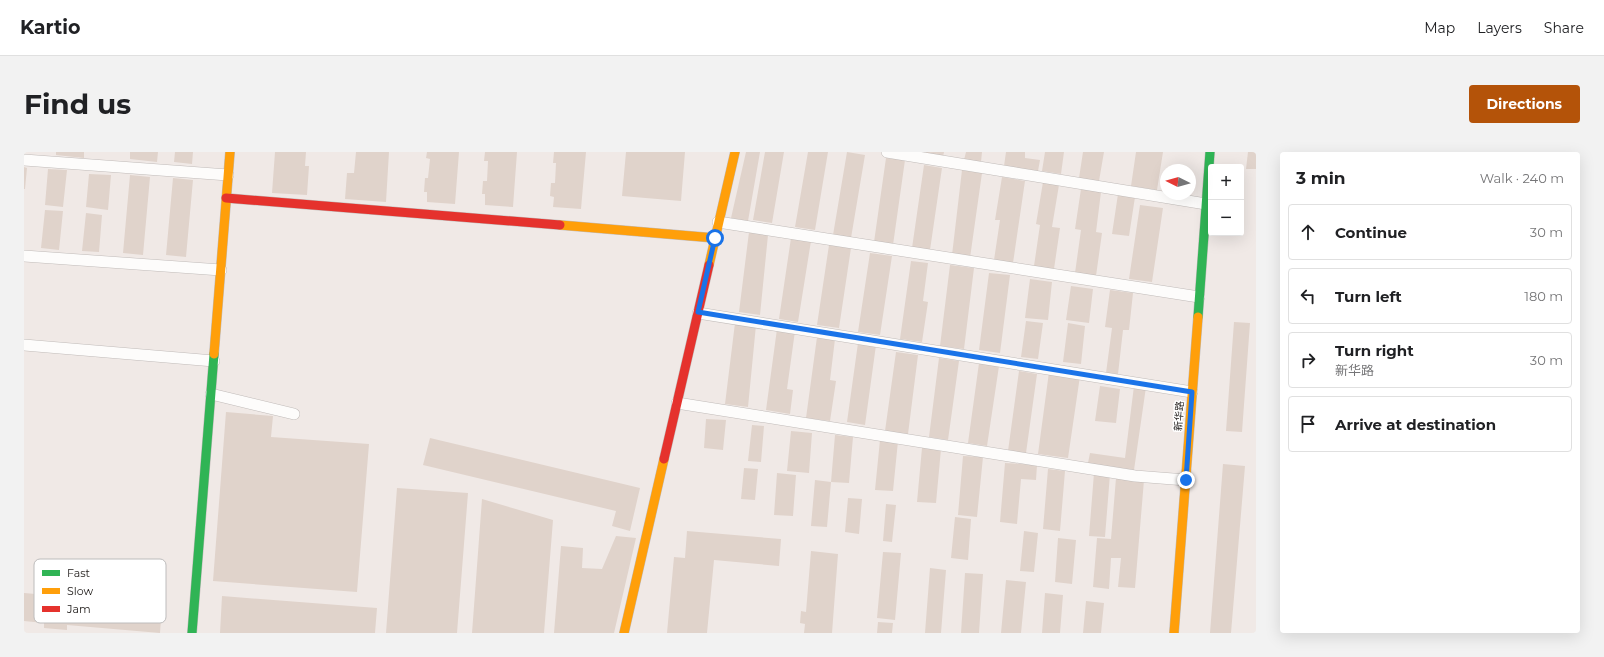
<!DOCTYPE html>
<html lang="en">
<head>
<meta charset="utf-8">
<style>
  :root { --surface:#fff; --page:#f2f2f2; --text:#202124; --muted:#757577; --line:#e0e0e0; --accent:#b45309 }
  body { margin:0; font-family:Montserrat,"Noto Sans SC",sans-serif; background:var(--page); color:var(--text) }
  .controls { position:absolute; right:12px; top:12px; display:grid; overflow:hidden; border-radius:4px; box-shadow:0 4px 16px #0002 }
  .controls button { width:36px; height:36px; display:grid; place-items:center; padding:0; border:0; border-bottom:1px solid var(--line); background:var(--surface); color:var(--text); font:20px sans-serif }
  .compass { position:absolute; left:1136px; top:12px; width:36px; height:36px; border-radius:50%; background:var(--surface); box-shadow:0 4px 16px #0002; rotate:275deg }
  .stop { position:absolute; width:12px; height:12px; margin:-9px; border:3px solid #1a73e8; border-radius:50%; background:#fff }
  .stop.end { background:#1a73e8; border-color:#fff; box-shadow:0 1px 4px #0008 }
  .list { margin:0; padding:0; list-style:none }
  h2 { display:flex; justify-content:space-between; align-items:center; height:52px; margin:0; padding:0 16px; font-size:17px }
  h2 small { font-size:13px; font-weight:400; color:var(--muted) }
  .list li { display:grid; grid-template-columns:26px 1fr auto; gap:12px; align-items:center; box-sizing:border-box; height:56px; margin:0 8px 8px; padding:0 8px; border:1px solid var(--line); border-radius:4px }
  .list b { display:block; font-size:15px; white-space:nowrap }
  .list p { margin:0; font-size:13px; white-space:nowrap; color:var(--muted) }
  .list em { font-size:13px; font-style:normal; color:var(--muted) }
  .icon { flex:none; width:22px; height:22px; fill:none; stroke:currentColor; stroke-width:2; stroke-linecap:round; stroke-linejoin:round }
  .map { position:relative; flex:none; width:1232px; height:481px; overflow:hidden; border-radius:4px }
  header { display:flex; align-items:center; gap:24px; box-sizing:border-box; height:56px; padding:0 20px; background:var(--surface); border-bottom:1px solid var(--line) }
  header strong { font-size:19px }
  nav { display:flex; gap:22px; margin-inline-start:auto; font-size:14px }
  .intro { display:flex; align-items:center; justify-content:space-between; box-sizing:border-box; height:96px; padding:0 24px }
  h1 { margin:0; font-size:28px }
  .button { padding:10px 18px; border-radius:4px; background:var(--accent); color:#fff; font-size:14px; font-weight:700 }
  main { display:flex; gap:24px; padding:0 24px }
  aside { flex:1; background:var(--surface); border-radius:4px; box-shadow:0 4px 16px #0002 }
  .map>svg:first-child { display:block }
  .building { fill:#e0d3cb }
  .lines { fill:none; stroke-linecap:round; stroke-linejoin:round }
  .lane-casing { stroke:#c0bbb9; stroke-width:12 }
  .fast-casing { stroke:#c0bbb9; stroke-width:10 }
  .slow-casing { stroke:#c0bbb9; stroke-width:10 }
  .jam-casing { stroke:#c0bbb9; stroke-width:10 }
  .lane { stroke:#fdfcfb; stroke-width:11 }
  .fast { stroke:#30b455; stroke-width:9 }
  .slow { stroke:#ff9f0a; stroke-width:9 }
  .jam { stroke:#e5322d; stroke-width:9 }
  .route { stroke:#1a73e8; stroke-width:5 }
  .labels { text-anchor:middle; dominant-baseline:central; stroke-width:3; stroke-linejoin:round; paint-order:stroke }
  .street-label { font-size:10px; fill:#24201e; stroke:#fff }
  .key { fill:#fff; stroke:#bdbcbc; stroke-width:1 }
  .key-label { font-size:11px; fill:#24201e }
</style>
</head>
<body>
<header>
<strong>Kartio</strong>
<nav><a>Map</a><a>Layers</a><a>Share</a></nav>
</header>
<div class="intro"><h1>Find us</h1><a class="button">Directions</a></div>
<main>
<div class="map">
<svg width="1232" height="481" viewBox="0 0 1232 481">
  <rect width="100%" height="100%" fill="#f0e9e6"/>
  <!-- building -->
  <path class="building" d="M32,0H60V6L32,3Z
    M106,0H134L133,10L106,7Z
    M151,0H169L168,12L150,10Z
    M251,0H282L281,14H285L283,43L248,41Z
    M332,0H365L362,50L321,47L323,21H330Z
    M403,0H435L431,52L403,50V40H400L401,26H404L406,7L402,6Z
    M461,0H493L489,55L461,53V42H458L459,29H463L464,9H460Z
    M530,0H562L557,57L529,55L530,45L526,44L527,31H531L532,11H529Z
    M602,0H661L657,49L598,44Z
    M722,0H736L724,69L707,66Z
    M741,0H760L748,71L729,68Z
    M784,0H804L791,78L771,75Z
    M823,0L841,3L827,86L809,83Z
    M902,0H920L919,5L901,2Z
    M942,0H958L957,10L940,8Z
    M982,0H1001V6L1016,8L1014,19L980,14Z
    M1021,0H1040L1037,22L1018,19Z
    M1059,0H1080L1075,29L1055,26Z
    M1112,0H1139L1133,38L1107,34Z
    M1224,0H1232V17H1222Z
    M862,6L881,8L869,93L850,90Z
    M900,13L918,16L906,98L888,96Z
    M0,15L3,16L1,37H0Z
    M24,17L43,18L39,55L21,53Z
    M938,18L958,21L946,106L928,103Z
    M65,22L87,23L84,58L62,55Z
    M106,23L126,25L119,103L99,101Z
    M978,25L1001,29L989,111L970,108L976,68H971Z
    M149,26L169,28L162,105L142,103Z
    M1019,30L1035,33L1028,75L1036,76L1030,117L1010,114L1016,73L1012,72Z
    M1057,37L1077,40L1072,80L1078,81L1072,124L1051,121L1057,78L1051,77Z
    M1094,42L1111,45L1105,84L1088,82Z
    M1116,53L1139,56L1128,130L1105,127Z
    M21,58L39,59L35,98L17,96Z
    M62,61L78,63L75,100L58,99Z
    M725,80L744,83L736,163L715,160Z
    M767,86L787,89L774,170L755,167Z
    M805,93L827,96L815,176L793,173Z
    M846,101L868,104L856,183L834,180Z
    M887,109L904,111L899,149L904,150L898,190L876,187Z
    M926,113L950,116L940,197L916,194Z
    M965,121L986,123L976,201L955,198Z
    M1006,127L1028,130L1024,168L1001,166Z
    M1047,134L1069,137L1065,171L1042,168Z
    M1086,138L1109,141L1105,178H1099L1094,222L1082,221L1088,176L1081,175Z
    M1002,169L1019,171L1014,207L997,205Z
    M1210,170L1226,171L1218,280L1202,279Z
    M711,171L732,173L724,255L701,252Z
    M1044,171L1061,174L1057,212L1039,210Z
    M753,177L771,179L763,237L769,238L766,262L742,258Z
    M793,185L811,187L806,228L812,229L806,269L782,266Z
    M834,191L852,193L841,273L823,270Z
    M872,200L894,203L884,282L861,279Z
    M915,206L935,209L924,288L905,285Z
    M955,211L975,214L963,294L944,291Z
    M995,219L1013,222L1002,301L984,299Z
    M1025,220L1056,224L1044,306L1014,302Z
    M1076,234L1096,237L1092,271L1071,269Z
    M1110,234L1122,235L1110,318L1064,311L1066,301L1101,306Z
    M202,260L249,264L247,285L345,292L333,440L189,429Z
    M682,267L702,268L699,298L680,296Z
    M728,273L740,274L737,310L724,309Z
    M767,279L788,281L785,321L763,319Z
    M811,283L829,285L825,331L807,330Z
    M406,286L616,336L606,379L588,374L592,359L399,313Z
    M856,288L874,289L869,339L851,338Z
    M898,296L917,297L912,351L893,350Z
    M939,304L959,305L953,365L934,363Z
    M981,311L1013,313L1012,328L997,327L993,372L976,370Z
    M1199,312L1221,314L1207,481H1186Z
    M720,316L734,317L731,348L717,347Z
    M1024,317L1041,319L1036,379L1019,377Z
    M753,321L772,323L769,364L750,363Z
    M1070,321L1086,322L1081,385L1065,384Z
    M1092,326L1120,328L1111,436L1094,435L1097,406H1087L1085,437L1069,435L1073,386L1087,387Z
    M791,328L807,330L803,375L787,374Z
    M373,336L444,341L433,481H362Z
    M824,346L838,347L835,382L821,380Z
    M458,347L529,368L520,481H448Z
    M862,352L872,353L868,390L859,389Z
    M931,365L947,367L944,408L927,406Z
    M663,379L757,387L755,414L690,408L683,481H643L650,405L661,406Z
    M1000,379L1014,381L1010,420L996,419Z
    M592,384L612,386L590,481H530L537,394L559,396L558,416L578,417Z
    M1034,386L1052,388L1048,432L1031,430Z
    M787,399L814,402L808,481H780L781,472L776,471L777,459L782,460Z
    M859,400L877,401L871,468L853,466Z
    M906,416L922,418L917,481H901Z
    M941,421L959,422L955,481H937Z
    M982,428L1002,430L997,481H977Z
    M0,441L138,453L136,481L43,473V478L20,476V471L0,469Z
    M1021,441L1039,443L1036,481H1018Z
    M198,444L353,456L351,481H196Z
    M1062,449L1080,451L1077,481H1059Z
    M854,470L869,471L868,481H853Z"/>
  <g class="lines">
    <!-- lane casing -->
    <g class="lane-casing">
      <path id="lane" d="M863,0L1182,52
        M0,8L204,23
        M694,70L1175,145
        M0,104L197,118
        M674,161L1168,240
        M0,193L190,209
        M187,242L270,262
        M653,251L1111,324L1162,328"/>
    </g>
    <!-- fast casing -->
    <g class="fast-casing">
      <path id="fast" d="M1174,165L1186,0
        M168,481L190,202"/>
    </g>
    <!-- slow casing -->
    <g class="slow-casing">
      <path id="slow" d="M536,73L691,86
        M685,113L711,0
        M190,202L206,0
        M600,481L640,307
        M1150,481L1174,165"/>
    </g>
    <!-- jam casing -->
    <g class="jam-casing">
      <path id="jam" d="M202,46L536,73
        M640,307L685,113"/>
    </g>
    <!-- lane -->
    <use href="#lane" class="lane"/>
    <!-- fast -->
    <use href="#fast" class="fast"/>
    <!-- slow -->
    <use href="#slow" class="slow"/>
    <!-- jam -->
    <use href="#jam" class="jam"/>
  </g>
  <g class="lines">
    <!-- route -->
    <path class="route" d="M691,86L674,160L1168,240L1162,328"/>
  </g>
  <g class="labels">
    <!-- street labels -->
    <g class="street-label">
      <text transform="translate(1155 264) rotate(-86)">新华路</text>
    </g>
  </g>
  <!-- legend -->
  <rect x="10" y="407" width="132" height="64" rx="6" class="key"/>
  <rect x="18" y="418" width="18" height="6" fill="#30b455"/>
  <rect x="18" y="436" width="18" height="6" fill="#ff9f0a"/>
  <rect x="18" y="454" width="18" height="6" fill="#e5322d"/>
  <g class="key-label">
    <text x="43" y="425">Fast</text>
    <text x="43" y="443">Slow</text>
    <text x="43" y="461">Jam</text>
  </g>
</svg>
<div class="controls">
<button>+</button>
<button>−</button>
</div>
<svg class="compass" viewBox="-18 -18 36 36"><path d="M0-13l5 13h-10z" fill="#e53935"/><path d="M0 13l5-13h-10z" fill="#757577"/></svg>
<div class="stop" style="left:691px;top:86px"></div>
<div class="stop end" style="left:1162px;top:328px"></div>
</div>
<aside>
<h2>3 min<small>Walk · 240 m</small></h2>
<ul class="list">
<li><svg class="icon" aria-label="ahead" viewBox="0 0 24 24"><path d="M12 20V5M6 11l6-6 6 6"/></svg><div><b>Continue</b></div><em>30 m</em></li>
<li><svg class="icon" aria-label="left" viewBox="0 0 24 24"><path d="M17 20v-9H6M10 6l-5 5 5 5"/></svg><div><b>Turn left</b></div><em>180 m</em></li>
<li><svg class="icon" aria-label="right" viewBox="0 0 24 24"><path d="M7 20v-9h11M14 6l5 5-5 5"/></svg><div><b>Turn right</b><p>新华路</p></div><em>30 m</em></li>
<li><svg class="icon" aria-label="arrive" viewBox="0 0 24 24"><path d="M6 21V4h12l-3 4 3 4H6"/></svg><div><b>Arrive at destination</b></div></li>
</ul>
</aside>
</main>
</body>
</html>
